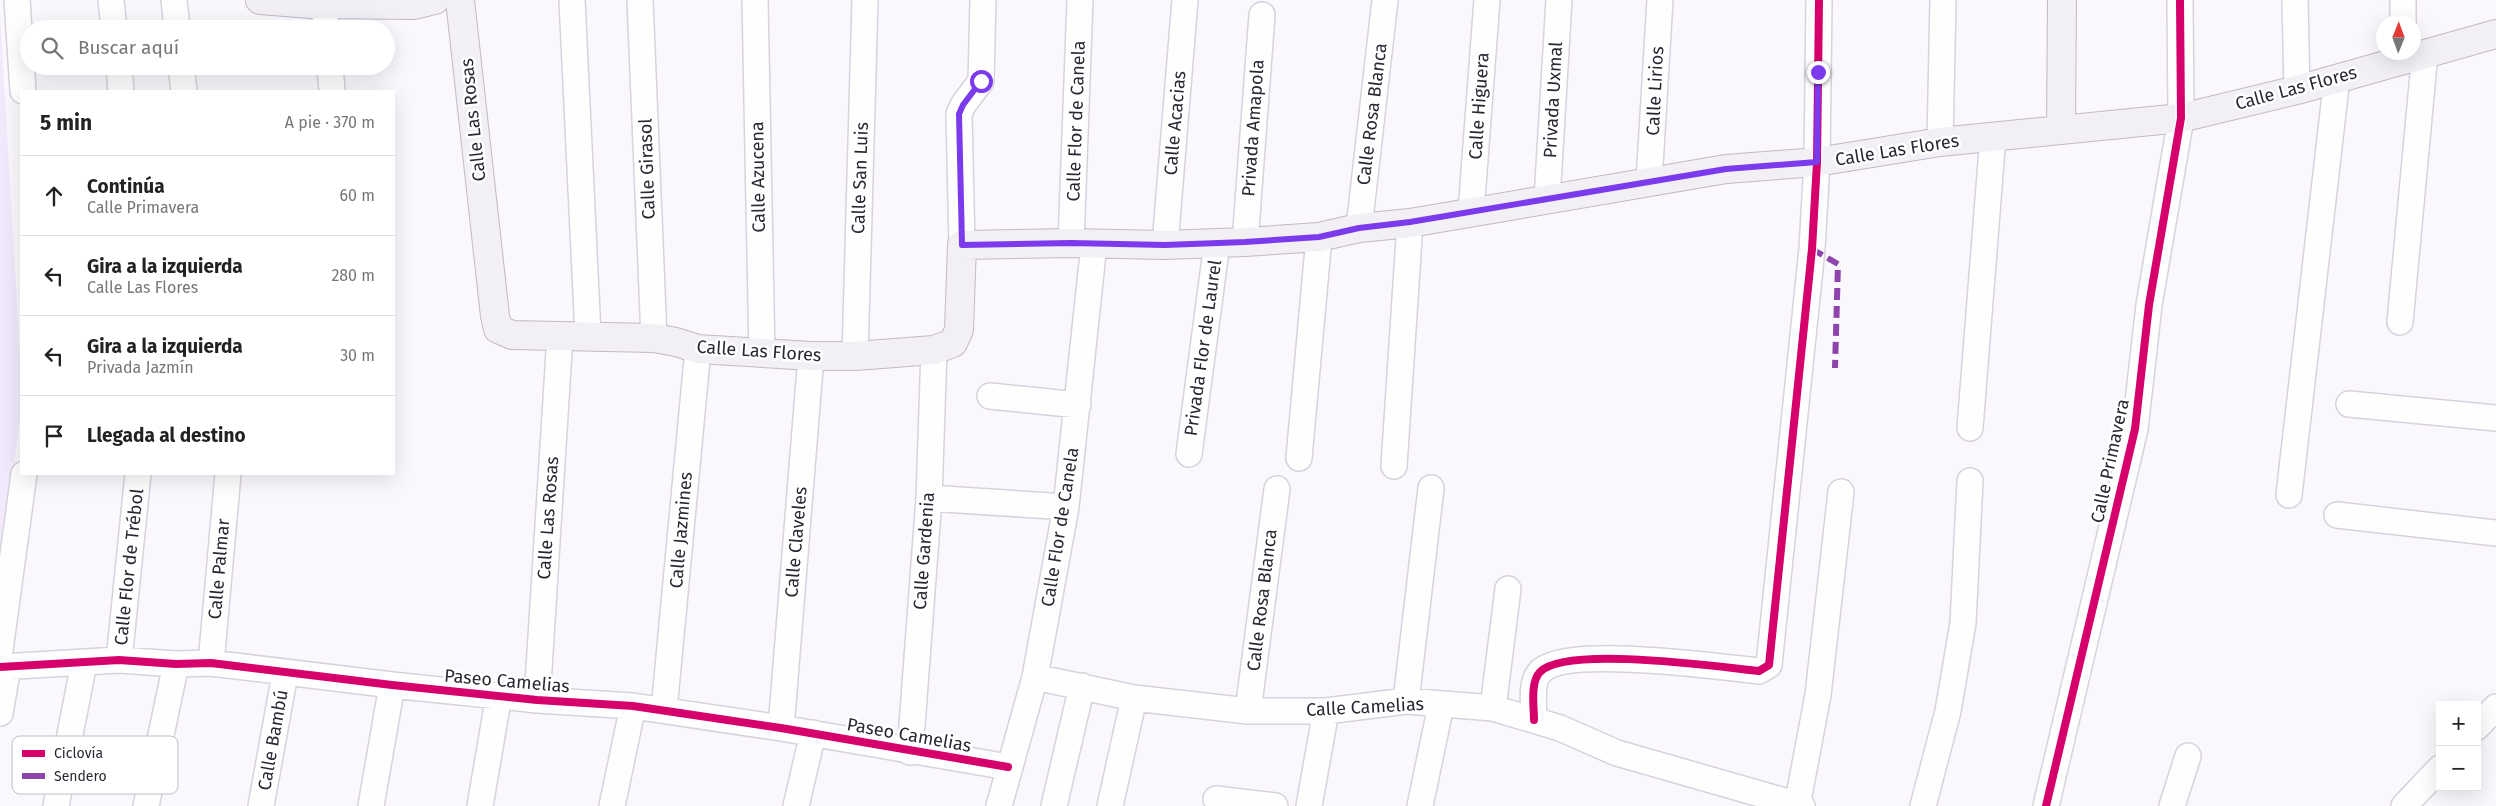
<!DOCTYPE html>
<html lang="es">
<head>
<meta charset="utf-8">
<style>
  :root { --surface:#fff; --page:#f6f6f6; --text:#222; --muted:#767676; --line:#e0e0e0 }
  body { margin:0; font-family:"Fira Sans",sans-serif; background:var(--page); color:var(--text) }
  .controls { position:absolute; right:15px; bottom:15px; display:grid; overflow:hidden; border-radius:0px; box-shadow:0 5px 20px #0002 }
  .controls button { width:45px; height:45px; display:grid; place-items:center; padding:0; border:0; border-bottom:1px solid var(--line); background:var(--surface); color:var(--text); font:25px sans-serif }
  .compass { position:absolute; left:2376px; top:15px; width:45px; height:45px; border-radius:50%; background:var(--surface); box-shadow:0 5px 20px #0002; rotate:1deg }
  .stop { position:absolute; width:15px; height:15px; margin:-11px; border:4px solid #7c3aed; border-radius:50%; background:#fff }
  .stop.end { background:#7c3aed; border-color:#fff; box-shadow:0 1px 5px #0008 }
  .list { margin:0; padding:0; list-style:none }
  h2 { display:flex; justify-content:space-between; align-items:center; height:65px; margin:0; padding:0 20px; font-size:21px }
  h2 small { font-size:16px; font-weight:400; color:var(--muted) }
  .list li { display:grid; grid-template-columns:32px 1fr auto; gap:15px; align-items:center; box-sizing:border-box; height:80px; padding:0 20px; border-top:1px solid var(--line) }
  .list b { display:block; font-size:19px; white-space:nowrap }
  .list p { margin:0; font-size:16px; white-space:nowrap; color:var(--muted) }
  .list em { font-size:16px; font-style:normal; color:var(--muted) }
  .icon { flex:none; width:28px; height:28px; fill:none; stroke:currentColor; stroke-width:2; stroke-linecap:round; stroke-linejoin:round }
  .map { position:relative; flex:none; width:2496px; height:806px; overflow:hidden }
  .search { position:absolute; background:var(--surface); box-shadow:0 5px 20px #0002; left:20px; top:20px; width:375px; height:55px; display:flex; align-items:center; gap:12px; box-sizing:border-box; padding:0 18px; border-radius:28px; color:var(--muted); font-size:19px }
  .panel { position:absolute; background:var(--surface); box-shadow:0 5px 20px #0002; left:20px; top:90px; width:375px; height:385px; border-radius:0px }
  .map>svg:first-child { display:block }
  .green { fill:#f2eafc }
  .lines { fill:none; stroke-linecap:round; stroke-linejoin:round }
  .minor-casing { stroke:#d7d2dc; stroke-width:28 }
  .major-casing { stroke:#c0b9c7; stroke-width:30 }
  .minor { stroke:#fefeff; stroke-width:25 }
  .major { stroke:#f2eff5; stroke-width:28 }
  .quiet { stroke:#8e44ad; stroke-width:6; stroke-dasharray:12 6; stroke-linecap:butt }
  .cycleway-casing { stroke:#fff; stroke-width:11 }
  .cycleway { stroke:#d6006c; stroke-width:8 }
  .route { stroke:#7c3aed; stroke-width:6 }
  .labels { text-anchor:middle; dominant-baseline:central; stroke-width:5; stroke-linejoin:round; paint-order:stroke }
  .street-label { font-size:18px; fill:#2c2633; stroke:#fff }
  .key { fill:#fff; stroke:#c0bec2; stroke-width:1 }
  .key-label { font-size:14px; fill:#2c2633 }
</style>
</head>
<body>
<div class="map">
<svg width="2496" height="806" viewBox="0 0 2496 806">
  <rect width="100%" height="100%" fill="#faf8fd"/>
  <!-- green -->
  <path class="green" d="M0,10L21,375V411L0,574Z"/>
  <g class="lines">
    <!-- minor casing -->
    <g class="minor-casing">
      <path id="minor" d="M17,0L23,91
        M111,0L114,29
        M174,0L177,29
        M572,0L588,335
        M640,0L654,338
        M755,0L762,354
        M2295,0L2297,90
        M2403,0V22
        M324,4L326,29
        M119,66L121,91
        M181,66L184,91
        M330,66L332,91
        M1940,142L1943,0
        M1649,182L1660,0
        M1547,200L1559,0
        M1471,212L1487,0
        M1359,228L1385,0
        M1245,242L1262,15
        M1071,243L1080,0
        M962,245L959,114L963,105L981,81L983,0
        M1165,245L1185,0
        M2400,322L2425,53
        M855,356L865,0
        M990,396L1078,405
        M2349,404L2496,418
        M1970,428L1993,136
        M1189,454L1217,243
        M1299,458L1319,237
        M1394,466L1410,223
        M2289,495L2337,78
        M929,498L1066,507
        M2337,515L2496,533
        M0,650L24,474
        M119,660L138,474
        M211,663L228,474
        M0,667L119,660L176,664L211,663L392,685L537,700L633,706L781,728L1008,767
        M1035,677L1134,698L1248,711H1326L1406,701L1493,708L1560,728L1617,753L1802,806
        M537,700L560,336
        M1406,701L1431,488
        M1493,708L1508,589
        M664,710L698,349
        M1248,711L1277,489
        M0,713L8,667
        M1534,720C1534,707 1530,682 1540,672C1565,645 1720,667 1759,671L1769,665L1812,249L1817,162L1819,0
        M2477,727L2496,707
        M781,728L811,356
        M910,752L929,498L934,350
        M1216,799L1275,806
        M56,806L84,663
        M146,806L176,664
        M261,806L285,674
        M371,806L392,685
        M480,806L499,695
        M612,806L633,706
        M796,806L813,733
        M999,806L1035,677L1066,507L1094,244
        M1054,806L1082,686
        M1110,806L1134,698
        M1309,806L1326,711
        M1420,806L1441,705
        M1797,806L1818,695L1841,492
        M1923,806L1948,711L1963,623L1970,481
        M2046,806L2135,429L2149,305L2181,118L2180,0
        M2172,806L2188,756
        M2404,806L2440,768"/>
    </g>
    <!-- major casing -->
    <g class="major-casing">
      <path id="major" d="M260,0L311,4L414,5L435,0
        M460,0L495,316L498,329L512,335L654,338L676,342L698,349L811,356H855L934,350L953,343L959,330L962,245L1071,243L1165,245L1245,242L1319,237L1359,228L1410,223L1726,169L1817,162L1940,142L2181,118L2297,90L2496,34
        M2061,128L2062,0"/>
    </g>
    <!-- minor -->
    <use href="#minor" class="minor"/>
    <!-- major -->
    <use href="#major" class="major"/>
    <!-- quiet -->
    <path class="quiet" d="M1812,249L1838,264L1835,368"/>
    <!-- cycleway casing -->
    <g class="cycleway-casing">
      <path id="cycleway" d="M0,667L119,660L176,664L211,663L392,685L537,700L633,706L781,728L1008,767
        M1534,720C1534,707 1530,682 1540,672C1565,645 1720,667 1759,671L1769,665L1812,249L1817,162L1819,0
        M2046,806L2135,429L2149,305L2181,118L2180,0"/>
    </g>
    <!-- cycleway -->
    <use href="#cycleway" class="cycleway"/>
  </g>
  <g class="lines">
    <!-- route -->
    <path class="route" d="M981,81L963,105L959,114L962,245L1071,243L1165,245L1245,242L1319,237L1359,228L1410,222L1726,169L1817,162L1818,72"/>
  </g>
  <g class="labels">
    <!-- street labels -->
    <g class="street-label">
      <text transform="translate(2296 88) rotate(-15)">Calle Las Flores</text>
      <text transform="translate(1655 91) rotate(-87)">Calle Lirios</text>
      <text transform="translate(1553 100) rotate(-87)">Privada Uxmal</text>
      <text transform="translate(1479 106) rotate(-86)">Calle Higuera</text>
      <text transform="translate(1372 114) rotate(-83)">Calle Rosa Blanca</text>
      <text transform="translate(473 120) rotate(-96)">Calle Las Rosas</text>
      <text transform="translate(1076 121) rotate(-88)">Calle Flor de Canela</text>
      <text transform="translate(1175 123) rotate(-85)">Calle Acacias</text>
      <text transform="translate(1253 128) rotate(-86)">Privada Amapola</text>
      <text transform="translate(1897 150) rotate(-9)">Calle Las Flores</text>
      <text transform="translate(647 169) rotate(-92)">Calle Girasol</text>
      <text transform="translate(758 177) rotate(-91)">Calle Azucena</text>
      <text transform="translate(860 178) rotate(-88)">Calle San Luis</text>
      <text transform="translate(1203 348) rotate(-82)">Privada Flor de Laurel</text>
      <text transform="translate(759 351) rotate(4)">Calle Las Flores</text>
      <text transform="translate(2110 461) rotate(-78)">Calle Primavera</text>
      <text transform="translate(548 518) rotate(-86)">Calle Las Rosas</text>
      <text transform="translate(1060 527) rotate(-81)">Calle Flor de Canela</text>
      <text transform="translate(681 530) rotate(-85)">Calle Jazmines</text>
      <text transform="translate(796 542) rotate(-85)">Calle Claveles</text>
      <text transform="translate(924 551) rotate(-86)">Calle Gardenia</text>
      <text transform="translate(129 567) rotate(-84)">Calle Flor de Trébol</text>
      <text transform="translate(219 569) rotate(-85)">Calle Palmar</text>
      <text transform="translate(1262 600) rotate(-83)">Calle Rosa Blanca</text>
      <text transform="translate(507 681) rotate(5)">Paseo Camelias</text>
      <text transform="translate(1365 707) rotate(-3)">Calle Camelias</text>
      <text transform="translate(909 735) rotate(10)">Paseo Camelias</text>
      <text transform="translate(273 740) rotate(-80)">Calle Bambú</text>
    </g>
  </g>
  <!-- legend -->
  <rect x="12" y="736" width="166" height="58" rx="8" class="key"/>
  <rect x="22" y="750" width="23" height="7" fill="#d6006c"/>
  <rect x="22" y="773" width="23" height="6" fill="#8e44ad"/>
  <g class="key-label">
    <text x="54" y="758">Ciclovía</text>
    <text x="54" y="781">Sendero</text>
  </g>
</svg>
<div class="controls">
<button>+</button>
<button>−</button>
</div>
<svg class="compass" viewBox="-18 -18 36 36"><path d="M0-13l5 13h-10z" fill="#e53935"/><path d="M0 13l5-13h-10z" fill="#767676"/></svg>
<div class="stop" style="left:981px;top:81px"></div>
<div class="stop end" style="left:1818px;top:72px"></div>
<div class="search"><svg class="icon" aria-label="search" viewBox="0 0 24 24"><circle cx="10" cy="10" r="6"/><path d="M15 15l6 6"/></svg>Buscar aquí</div>
<section class="panel">
<h2>5 min<small>A pie · 370 m</small></h2>
<ul class="list">
<li><svg class="icon" aria-label="ahead" viewBox="0 0 24 24"><path d="M12 20V5M6 11l6-6 6 6"/></svg><div><b>Continúa</b><p>Calle Primavera</p></div><em>60 m</em></li>
<li><svg class="icon" aria-label="left" viewBox="0 0 24 24"><path d="M17 20v-9H6M10 6l-5 5 5 5"/></svg><div><b>Gira a la izquierda</b><p>Calle Las Flores</p></div><em>280 m</em></li>
<li><svg class="icon" aria-label="left" viewBox="0 0 24 24"><path d="M17 20v-9H6M10 6l-5 5 5 5"/></svg><div><b>Gira a la izquierda</b><p>Privada Jazmín</p></div><em>30 m</em></li>
<li><svg class="icon" aria-label="arrive" viewBox="0 0 24 24"><path d="M6 21V4h12l-3 4 3 4H6"/></svg><div><b>Llegada al destino</b></div></li>
</ul>
</section>
</div>
</body>
</html>
